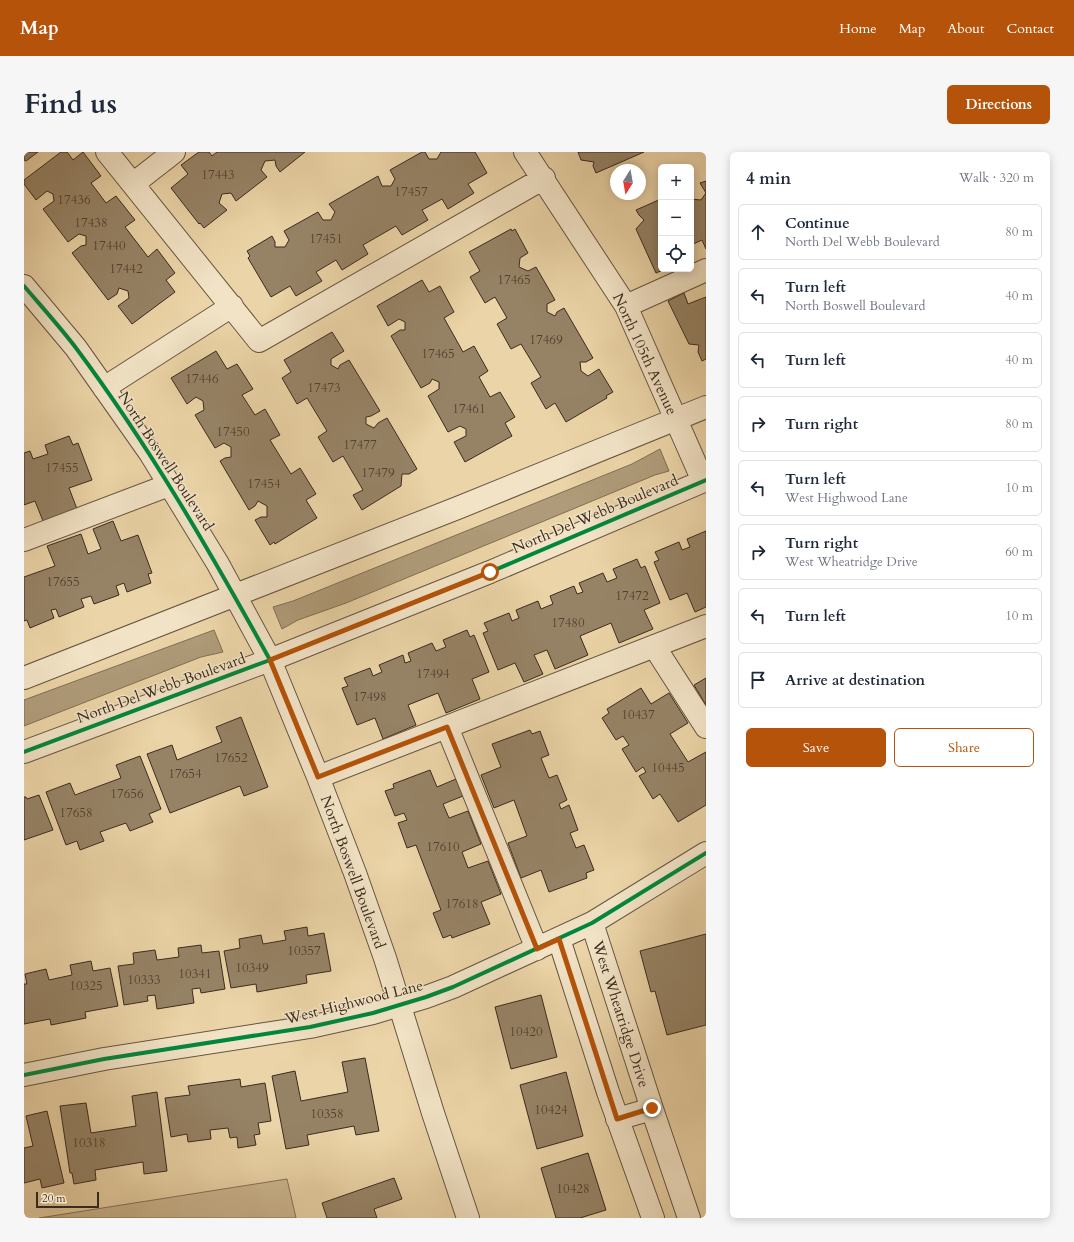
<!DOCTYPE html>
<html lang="en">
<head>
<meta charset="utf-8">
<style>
  :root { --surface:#fff; --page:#f6f6f7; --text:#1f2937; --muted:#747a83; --line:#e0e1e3; --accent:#b45309 }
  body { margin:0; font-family:Cardo,serif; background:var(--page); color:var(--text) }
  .controls { position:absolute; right:12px; top:12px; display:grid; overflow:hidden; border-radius:6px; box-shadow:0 2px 10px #0003 }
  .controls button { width:36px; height:36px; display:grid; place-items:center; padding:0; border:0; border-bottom:1px solid var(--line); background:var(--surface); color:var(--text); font:20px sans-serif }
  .compass { position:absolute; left:586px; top:12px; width:36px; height:36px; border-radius:50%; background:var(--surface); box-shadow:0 2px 10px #0003; rotate:191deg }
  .scale { position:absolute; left:12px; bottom:10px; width:63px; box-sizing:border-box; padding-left:4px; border:2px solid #3a2b1f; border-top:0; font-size:11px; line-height:14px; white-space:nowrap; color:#3a2b1f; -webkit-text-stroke:3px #f2e3c6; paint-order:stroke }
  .stop { position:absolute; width:12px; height:12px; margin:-9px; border:3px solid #b45309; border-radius:50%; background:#fff }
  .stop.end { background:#b45309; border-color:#fff; box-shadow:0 1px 4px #0008 }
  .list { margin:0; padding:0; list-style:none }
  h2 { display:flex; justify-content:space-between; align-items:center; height:52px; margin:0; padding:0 16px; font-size:17px }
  h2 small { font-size:13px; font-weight:400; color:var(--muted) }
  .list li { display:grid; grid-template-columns:26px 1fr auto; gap:12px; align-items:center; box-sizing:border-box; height:56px; margin:0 8px 8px; padding:0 8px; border:1px solid var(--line); border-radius:6px }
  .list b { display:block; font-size:15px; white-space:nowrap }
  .list p { margin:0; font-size:13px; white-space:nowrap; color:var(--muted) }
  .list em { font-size:13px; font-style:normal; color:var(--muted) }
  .actions { display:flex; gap:8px; padding:12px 16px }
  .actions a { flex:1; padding:9px 0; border:1px solid var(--accent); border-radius:6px; text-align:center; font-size:14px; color:var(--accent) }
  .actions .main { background:var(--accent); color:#fff }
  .icon { flex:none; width:22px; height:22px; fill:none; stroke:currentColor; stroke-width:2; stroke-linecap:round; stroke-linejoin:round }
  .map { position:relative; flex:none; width:682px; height:1066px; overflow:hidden; border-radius:6px }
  header { display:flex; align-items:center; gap:24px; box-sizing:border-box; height:56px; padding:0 20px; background:var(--accent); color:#fff }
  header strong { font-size:19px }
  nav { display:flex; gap:22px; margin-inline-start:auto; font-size:14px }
  .intro { display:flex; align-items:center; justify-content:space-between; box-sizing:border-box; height:96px; padding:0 24px }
  h1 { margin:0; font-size:28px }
  .button { padding:10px 18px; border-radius:6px; background:var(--accent); color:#fff; font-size:14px; font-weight:700 }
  main { display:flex; gap:24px; padding:0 24px }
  aside { flex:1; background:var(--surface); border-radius:6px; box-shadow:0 2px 10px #0003 }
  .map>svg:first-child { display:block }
  .green { fill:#cdb790; stroke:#847158 }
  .water { fill:#af9b79; stroke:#806e55 }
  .building { fill:#968366; stroke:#3a2b1f }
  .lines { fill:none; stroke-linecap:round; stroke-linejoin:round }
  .minor-casing { stroke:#665541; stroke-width:24 }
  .minor { stroke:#f2e3c6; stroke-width:22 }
  .cycleway-casing { stroke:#f2e3c6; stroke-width:6 }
  .cycleway { stroke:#00873e; stroke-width:4 }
  .route { stroke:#b45309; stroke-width:5 }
  .labels { text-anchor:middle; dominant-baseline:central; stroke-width:3; stroke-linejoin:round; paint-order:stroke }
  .number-label { font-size:13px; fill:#514131 }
  .street-label { font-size:15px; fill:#3a2b1f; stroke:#f2e3c6 }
</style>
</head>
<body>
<header>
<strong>Map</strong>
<nav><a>Home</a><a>Map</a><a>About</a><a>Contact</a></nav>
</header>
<div class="intro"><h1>Find us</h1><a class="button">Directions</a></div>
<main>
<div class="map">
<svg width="682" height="1066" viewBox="0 0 682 1066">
  <rect width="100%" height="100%" fill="#ebd4a7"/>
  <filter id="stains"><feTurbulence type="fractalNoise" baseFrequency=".005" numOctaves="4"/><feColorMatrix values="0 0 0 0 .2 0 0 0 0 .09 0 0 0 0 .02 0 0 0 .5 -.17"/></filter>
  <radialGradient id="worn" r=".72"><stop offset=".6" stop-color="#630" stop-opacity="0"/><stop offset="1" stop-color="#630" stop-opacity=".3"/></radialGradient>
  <!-- green -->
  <path class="green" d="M263,1027L272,1066H15Z"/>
  <!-- water -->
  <path class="water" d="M636,297L645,319L631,323L322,451L274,468L258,477L249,455L269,449L608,312Z
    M190,478L199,500L177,505L0,574V548Z"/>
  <!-- building -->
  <path class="building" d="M0,0H14L2,9L0,8Z
    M37,0H43L49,8L59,0L77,24L67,31L82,51L92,44L111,68L101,75L124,105L133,97L151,121L142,128L151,140L108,172L94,154L105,146L104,139L95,136L93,142L84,148L48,101L57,94L62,93V84L55,82L44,90L19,57L30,49L29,42L23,39L12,48L0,32V28Z
    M175,0H185L188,4L193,0H281L256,20L252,14L251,8L241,9L237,18L243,25L212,49L207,41L198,42L195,51L203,58L180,76L176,71L175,72L147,36L164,22L157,13Z
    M398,0H401L405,7H413L417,0H451L463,21L444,32L450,41L424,57L418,47L398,58L404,68L378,83L372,74L339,93L344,102L318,118L312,108L292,120L298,129L272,144L266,134L247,145L224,106L226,104L223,99L248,84L251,90V95H261L265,88L260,79L294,60L299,68H307L311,60L305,52L354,24L358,34H367L371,27L366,18Z
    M554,0H620L572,21L569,14L570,10L557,8Z
    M682,29V41L676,31Z
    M667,39V47L677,48L682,41V97L678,88L667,93Z
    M637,47V117H641L632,121L612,77L620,68L615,63L612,58Z
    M487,77L488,79L491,77L504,101L496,106L495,115L504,119L512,115L531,148L523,152V160L531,164L533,160L540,156L569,206L562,210H556L557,219L564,224L575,217L589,240L582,244L583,246L542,270L531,251L522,257L507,231L517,225L497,192L487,197L473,172L483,166L471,145L461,151L446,125L456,119L445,100Z
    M398,128L405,140L416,134L430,160L420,166L439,200L450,194L464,219L455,225L466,245L476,240L491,265L481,271L488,284L441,310L430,290L442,284V277L436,274L424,280L404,244L415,237V230L408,227L406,231L397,236L367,184L376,178H381V170L375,167L364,174L353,154Z
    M660,141L664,152L682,145V207L678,209L674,200L675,193L665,192L644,149Z
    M308,180L320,199L307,207V213L314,217L316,213L325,208L356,259L347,264L342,265V272L350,276L354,271L363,266L393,317L385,322H378L377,334L338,358L329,343L339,338L319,304L309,310L294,285L303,279L283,246L273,252L258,226L267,220L260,208Z
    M192,199L203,217L213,212L229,237L218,243L231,263L241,257L256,283L246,288L267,322L276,316L292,342L282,348L293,366L251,392L250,390L246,393L231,368L237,365H243V354L234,349L231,354L225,358L196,309L201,306L207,305V295L200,291L191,296L171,263L180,258L179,249L172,245L163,252L147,226Z
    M45,284L49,293L54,291L68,328L45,336L53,357L19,369L11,349L0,353V301L6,299L9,307L24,302L21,293Z
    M89,369L97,389L114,383L128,421L124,422L127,431L103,440L100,431L92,434L95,443L70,452L67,444L57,447L60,455L35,465L32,457L27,458L30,466L6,476L3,468L0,469V425L31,414L23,394L57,382L64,402L77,397L69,377Z
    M682,379V455L671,460L663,441L646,448L630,410L635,408L631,400L655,390L658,398L666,395L663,387Z
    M613,407L617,416L621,414L636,451L620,458L629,477L595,491L587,471L556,484L564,503L531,517L523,498L510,503L519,522L500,530L491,511L474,518L459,481L464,479L460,471L485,461L488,469L495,466L492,458L514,449L517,457L529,452L526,444L550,434L553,442L559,440L555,431L579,421L583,430L593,426L589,417Z
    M443,478L446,485L450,483L465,520L448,527L456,547L422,561L414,541L384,553L392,573L359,587L351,566L333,573L318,536L324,534L320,526L346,516L349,524L358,520L355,513L379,503L381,511L387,509L384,501L408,491L412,499L422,495L419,488Z
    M682,526V553L670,533Z
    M617,536L627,552L645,541L664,571L646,582L664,610L682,600V653L654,670L636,642L629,647L615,624L622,620L619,615L612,620L598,597L605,593L599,584L592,588L578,566L585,561L583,557Z
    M217,565L244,635L220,644L216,634L146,661L123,602L148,593L153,608L198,590L192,575Z
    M506,578L508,582L516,579L525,603L517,606L525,626L533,623L543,648L535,652L537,657L545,653L554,678L546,681L552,696L560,693L570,718L562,721L563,726L525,740L517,718L497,726L484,691L503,684L490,648L470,656L457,623L477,615L468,592Z
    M116,604L137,657L125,662L129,670L106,679L102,671L76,680L80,689L56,698L53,689L42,693L22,640L46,631L51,643L97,626L92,613Z
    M406,618L413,635L432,627L439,644L419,652L425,666L444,659L457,692L438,700L444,716L464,709L477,742L457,750L466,772L428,786L427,783L419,786L409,761L417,758L392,693L383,696L374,671L383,668L380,661L371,664L361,639L370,636L369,632Z
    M15,643L29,678L0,688V645H2L3,647Z
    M283,775L284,784L300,781L307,819L282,823L283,831L233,840L232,832L207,836L200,799L216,796L215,787L237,783L239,792L262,788L260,779Z
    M682,782V873L643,883L631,839L627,840L616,799Z
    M177,793L178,801L195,799L201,837L177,841L176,836L168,837L170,851L133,857L131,843L123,844L124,849L100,853L94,814L110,812L109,801L131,798L133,808L155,805L154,796Z
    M67,809L69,819L86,816L94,854L61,860L62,866L27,873L26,867L0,872V832H3L1,822L22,817L25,828L48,823L46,813Z
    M517,843L533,905L487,917L471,855Z
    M341,906L355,979L332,983L330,974L283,983L285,993L262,997L248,924L271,919L277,949L324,940L318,910Z
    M542,920L559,984L513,997L496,933Z
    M216,927L217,935L241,931L247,969L234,971L236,982L230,983L232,993L214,996L213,985L206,986L204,976L186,978L187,987L164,990L163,982L147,985L141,946L166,943L164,934Z
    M133,940L143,1019L120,1022L119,1010L71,1018L72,1028L50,1032L48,1021H46L36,954L62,951L67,981L112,974L108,944Z
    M23,959L40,1031L18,1036L16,1027L0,1031V996L9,994L2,964Z
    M564,1001L582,1058L556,1066H532L517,1016Z
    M370,1026L378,1047L350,1057L353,1066H303L298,1051Z"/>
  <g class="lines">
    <!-- minor casing -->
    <g class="minor-casing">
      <path id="minor" d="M83,0L235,189L520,26
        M501,0L602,154L679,329
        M109,32L150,0
        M0,134L52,196L126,301L194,412L246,508L294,625L331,721L361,806L409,961L444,1066
        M602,154L682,118
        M80,236L208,154
        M0,388L145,333
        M630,494L682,575
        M0,526L436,355L682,255
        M423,575L513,797
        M0,600L246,508L466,420L682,328
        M294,625L682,474
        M568,771L628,957L665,1066
        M535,787L584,940L629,1066
        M0,923L80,907L286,875L349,861L402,845L429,835L568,771L682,701
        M593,967L628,957"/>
    </g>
    <!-- minor -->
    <use href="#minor" class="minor"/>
    <!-- cycleway casing -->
    <g class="cycleway-casing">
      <path id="cycleway" d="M0,134C17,154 36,175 52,196C126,295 187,401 246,508
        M0,600L246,508L466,420L682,328
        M0,923L80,907L286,875L349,861L402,845L429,835L568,771L682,701"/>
    </g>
    <!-- cycleway -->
    <use href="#cycleway" class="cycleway"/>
  </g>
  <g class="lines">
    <!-- route -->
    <path class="route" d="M466,420L246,508L294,625L423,575L513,797L535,787L593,967L628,956"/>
  </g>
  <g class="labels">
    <!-- number labels -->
    <g class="number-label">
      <text x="194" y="23">17443</text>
      <text x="387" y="40">17457</text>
      <text x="50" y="48">17436</text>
      <text x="67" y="71">17438</text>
      <text x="302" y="87">17451</text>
      <text x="85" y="94">17440</text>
      <text x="102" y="117">17442</text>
      <text x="490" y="128">17465</text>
      <text x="522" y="188">17469</text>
      <text x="414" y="202">17465</text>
      <text x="178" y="227">17446</text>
      <text x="300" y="236">17473</text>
      <text x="445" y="257">17461</text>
      <text x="209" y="280">17450</text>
      <text x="336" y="293">17477</text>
      <text x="38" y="316">17455</text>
      <text x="354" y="321">17479</text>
      <text x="240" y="332">17454</text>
      <text x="39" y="430">17655</text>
      <text x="608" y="444">17472</text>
      <text x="544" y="471">17480</text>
      <text x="409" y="522">17494</text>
      <text x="346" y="545">17498</text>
      <text x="614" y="563">10437</text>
      <text x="207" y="606">17652</text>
      <text x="644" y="616">10445</text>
      <text x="161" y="622">17654</text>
      <text x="103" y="642">17656</text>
      <text x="52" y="661">17658</text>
      <text x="419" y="695">17610</text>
      <text x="438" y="752">17618</text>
      <text x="280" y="799">10357</text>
      <text x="228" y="816">10349</text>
      <text x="171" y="822">10341</text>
      <text x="120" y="828">10333</text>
      <text x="62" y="834">10325</text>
      <text x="502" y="880">10420</text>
      <text x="527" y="958">10424</text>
      <text x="303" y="962">10358</text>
      <text x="65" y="991">10318</text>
      <text x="549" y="1037">10428</text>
    </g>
    <!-- street labels -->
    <g class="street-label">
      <text transform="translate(621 202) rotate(65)">North 105th Avenue</text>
      <text transform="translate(142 309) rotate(57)">North Boswell Boulevard</text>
      <text transform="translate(571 362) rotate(-23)">North Del Webb Boulevard</text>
      <text transform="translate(137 536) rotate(-20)">North Del Webb Boulevard</text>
      <text transform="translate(329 720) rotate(70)">North Boswell Boulevard</text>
      <text transform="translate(330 850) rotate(-14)">West Highwood Lane</text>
      <text transform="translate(597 862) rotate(72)">West Wheatridge Drive</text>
    </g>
  </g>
  <rect width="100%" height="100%" filter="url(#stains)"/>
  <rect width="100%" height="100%" fill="url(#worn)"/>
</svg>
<div class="controls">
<button>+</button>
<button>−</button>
<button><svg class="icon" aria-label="locate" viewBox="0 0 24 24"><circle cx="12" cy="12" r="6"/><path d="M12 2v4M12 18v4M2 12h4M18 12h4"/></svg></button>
</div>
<svg class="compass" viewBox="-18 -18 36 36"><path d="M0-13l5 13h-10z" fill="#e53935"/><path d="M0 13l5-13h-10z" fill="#747a83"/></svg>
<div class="scale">20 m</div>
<div class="stop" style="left:466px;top:420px"></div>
<div class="stop end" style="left:628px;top:956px"></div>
</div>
<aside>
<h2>4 min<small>Walk · 320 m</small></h2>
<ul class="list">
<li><svg class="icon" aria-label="ahead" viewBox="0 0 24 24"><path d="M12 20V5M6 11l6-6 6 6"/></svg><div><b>Continue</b><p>North Del Webb Boulevard</p></div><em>80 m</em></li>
<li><svg class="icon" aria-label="left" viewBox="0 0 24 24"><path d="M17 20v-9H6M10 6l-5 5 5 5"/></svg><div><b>Turn left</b><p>North Boswell Boulevard</p></div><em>40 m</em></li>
<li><svg class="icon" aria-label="left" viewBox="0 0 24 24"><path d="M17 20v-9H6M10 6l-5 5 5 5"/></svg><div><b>Turn left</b></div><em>40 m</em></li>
<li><svg class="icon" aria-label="right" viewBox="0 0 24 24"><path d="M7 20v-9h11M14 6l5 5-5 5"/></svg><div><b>Turn right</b></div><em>80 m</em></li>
<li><svg class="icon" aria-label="left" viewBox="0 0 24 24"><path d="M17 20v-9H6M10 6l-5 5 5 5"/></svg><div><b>Turn left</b><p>West Highwood Lane</p></div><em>10 m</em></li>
<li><svg class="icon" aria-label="right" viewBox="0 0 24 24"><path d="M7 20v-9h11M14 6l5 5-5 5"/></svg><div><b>Turn right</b><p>West Wheatridge Drive</p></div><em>60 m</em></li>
<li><svg class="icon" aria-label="left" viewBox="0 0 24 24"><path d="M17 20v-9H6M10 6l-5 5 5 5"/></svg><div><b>Turn left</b></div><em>10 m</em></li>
<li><svg class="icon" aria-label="arrive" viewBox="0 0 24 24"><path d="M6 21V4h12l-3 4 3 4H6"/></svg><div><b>Arrive at destination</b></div></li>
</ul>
<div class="actions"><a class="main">Save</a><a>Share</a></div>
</aside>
</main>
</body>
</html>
